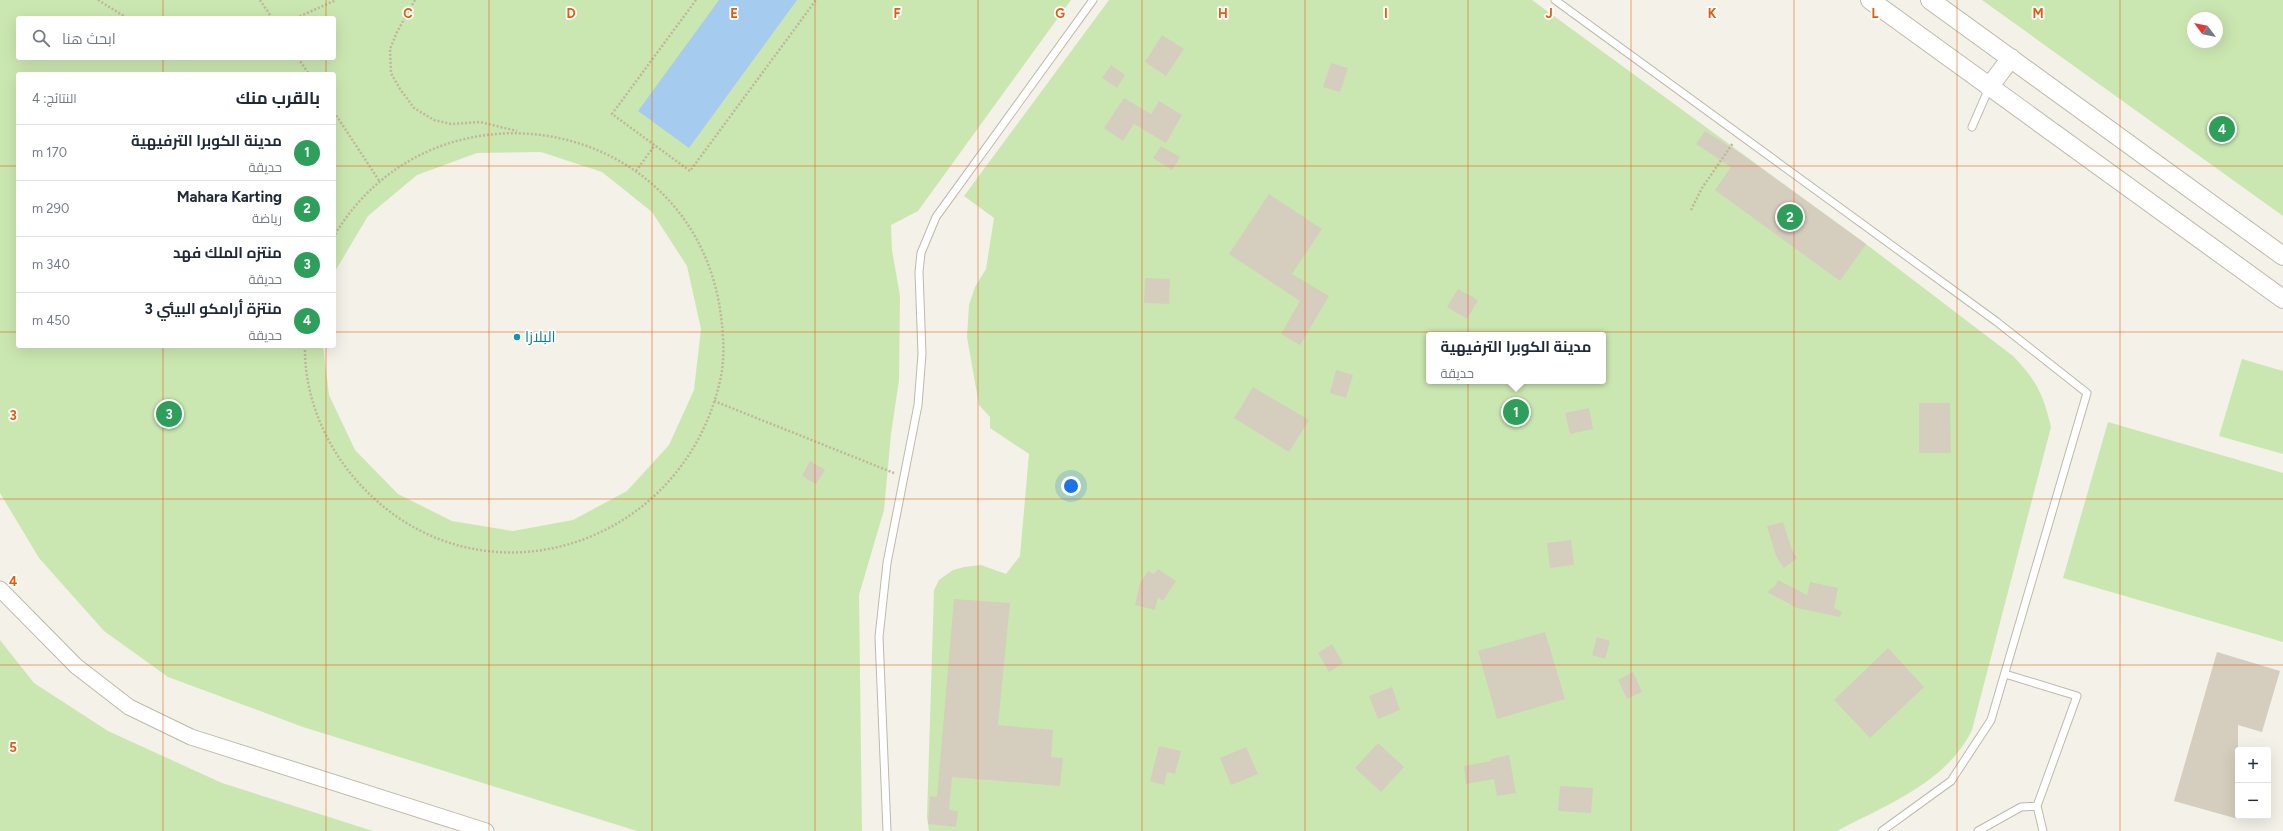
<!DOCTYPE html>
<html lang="ar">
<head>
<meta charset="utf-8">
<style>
  :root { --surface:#fff; --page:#f2f2f3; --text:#1f2937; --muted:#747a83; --line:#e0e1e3; --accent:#1a73e8 }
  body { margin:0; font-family:Figtree,Cairo,sans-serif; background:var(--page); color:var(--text); direction:rtl }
  .controls { position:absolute; right:12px; bottom:12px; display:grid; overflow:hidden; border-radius:4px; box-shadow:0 4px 16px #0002 }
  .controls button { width:36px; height:36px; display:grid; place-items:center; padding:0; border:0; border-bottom:1px solid var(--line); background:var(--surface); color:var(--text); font:20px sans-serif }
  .compass { position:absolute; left:2187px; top:12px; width:36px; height:36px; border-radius:50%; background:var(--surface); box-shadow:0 4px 16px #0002; rotate:302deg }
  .you { position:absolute; left:1071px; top:486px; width:14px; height:14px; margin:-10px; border:3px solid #fff; border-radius:50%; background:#1a73e8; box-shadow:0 0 0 6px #1a73e833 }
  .badge { display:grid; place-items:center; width:26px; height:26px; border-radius:50%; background:var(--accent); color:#fff; font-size:13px; font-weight:700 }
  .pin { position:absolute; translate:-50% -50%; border:2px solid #fff; box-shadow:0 1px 4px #0006 }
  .popup { position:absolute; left:1426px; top:332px; width:180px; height:52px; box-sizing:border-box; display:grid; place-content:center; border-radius:4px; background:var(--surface); filter:drop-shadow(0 1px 3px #0005); font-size:13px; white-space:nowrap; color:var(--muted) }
  .popup b { font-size:15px; color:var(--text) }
  .popup::after { content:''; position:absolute; left:50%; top:100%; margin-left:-8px; border:8px solid transparent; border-top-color:var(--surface) }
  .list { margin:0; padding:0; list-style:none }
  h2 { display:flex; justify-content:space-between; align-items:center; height:52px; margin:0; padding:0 16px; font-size:17px }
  h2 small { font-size:13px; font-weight:400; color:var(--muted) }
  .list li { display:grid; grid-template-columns:26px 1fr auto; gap:12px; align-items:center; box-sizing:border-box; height:56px; padding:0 16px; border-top:1px solid var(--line) }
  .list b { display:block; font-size:15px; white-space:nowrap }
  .list p { margin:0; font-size:13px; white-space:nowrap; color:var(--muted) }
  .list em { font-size:13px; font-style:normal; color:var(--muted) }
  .icon { flex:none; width:22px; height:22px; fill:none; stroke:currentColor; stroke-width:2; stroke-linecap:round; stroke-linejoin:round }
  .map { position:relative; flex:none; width:2283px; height:831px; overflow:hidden; direction:ltr }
  .search { position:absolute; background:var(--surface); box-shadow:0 4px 16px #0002; left:16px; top:16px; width:320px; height:44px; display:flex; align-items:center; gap:10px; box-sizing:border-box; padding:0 14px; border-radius:4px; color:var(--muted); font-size:15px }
  .panel { position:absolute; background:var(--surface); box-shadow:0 4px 16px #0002; left:16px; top:72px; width:320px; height:276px; border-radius:4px; direction:rtl }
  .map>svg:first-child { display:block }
  .green { fill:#cbe7b1; fill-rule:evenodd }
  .water { fill:#a5ccef }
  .building { fill:#d5cdbd }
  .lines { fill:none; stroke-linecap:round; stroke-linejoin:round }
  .service-casing { stroke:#bfb9aa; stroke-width:9 }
  .minor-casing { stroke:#bfb9aa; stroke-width:17 }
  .tertiary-casing { stroke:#bfb9aa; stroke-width:20 }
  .path { stroke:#c0b69c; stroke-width:2.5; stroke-dasharray:2 2; stroke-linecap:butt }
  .service { stroke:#fff; stroke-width:7 }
  .minor { stroke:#fff; stroke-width:15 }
  .tertiary { stroke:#fff; stroke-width:18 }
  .grid { fill:none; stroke:#e8590c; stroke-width:1; stroke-opacity:0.55 }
  .culture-dot { fill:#0f9aa8; stroke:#fff; stroke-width:1.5 }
  .labels { text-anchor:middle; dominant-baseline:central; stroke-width:3.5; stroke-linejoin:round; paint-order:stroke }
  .culture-label { font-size:15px; fill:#0d838f; stroke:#fff; text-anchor:start }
  .grid-label { font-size:13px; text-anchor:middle; font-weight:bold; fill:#e8590c; stroke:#fff; stroke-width:3.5; stroke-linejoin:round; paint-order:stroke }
</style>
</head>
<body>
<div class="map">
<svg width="2283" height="831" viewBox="0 0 2283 831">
  <rect width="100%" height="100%" fill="#f3f1e8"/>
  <!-- green -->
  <path class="green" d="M0,0H1071L918,211L891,225L892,250L900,296L899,380L891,434L884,510L859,595L862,831H637L303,727L168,677L104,631L39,558L0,493ZM18,18H334V58H18ZM18,74H334V273L368,216L417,175L477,153L541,152L602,172L652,212L687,266L701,329L694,390L669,445L627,491L573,520L513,531L452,521L398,494L355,450L329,395L323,346H18Z
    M1109,0H1532L1866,244L2013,356C2037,381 2043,394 2051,427L1972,730C1946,783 1886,805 1837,831H929L927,817L934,590L939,580L953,570L964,567L981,565L1006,574L1020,556L1029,454L990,428V417L979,405L967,337L969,305L975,287L986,269L994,218L964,196ZM1429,335H1603V381H1429Z
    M1982,0H2283V216ZM2193,18H2217V42H2193Z
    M2242,359L2283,371V454L2219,436Z
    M2108,422L2283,473V642L2063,578Z
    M0,640L34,683L108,731L222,783L373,831H0Z"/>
  <!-- water -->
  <path class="water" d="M719,0H797L689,148L638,111Z"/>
  <!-- building -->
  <path class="building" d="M1162,35L1184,49L1166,76L1145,62Z
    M1331,63L1348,68L1340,92L1323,87Z
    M1111,65L1125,75L1117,88L1102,78Z
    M1124,98L1151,114L1159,101L1182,115L1166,143L1134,124L1123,141L1104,128Z
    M1705,131L1740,153L1866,244L1840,281L1715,190L1731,167L1696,144Z
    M1161,146L1180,157L1172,170L1153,158Z
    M1269,194L1322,229L1292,274L1329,296L1300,345L1281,334L1300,301L1229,254Z
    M1145,278L1170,279L1169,304L1144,303Z
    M1458,289L1478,300L1467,319L1447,307Z
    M1336,370L1353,375L1346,398L1330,393Z
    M1253,387L1309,420L1289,452L1234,418Z
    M1919,403H1950L1951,453H1919Z
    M1589,408L1593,429L1570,434L1565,413Z
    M810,461L825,470L816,484L802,476Z
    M1783,522L1792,550L1797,558L1784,568L1776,556L1767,526Z
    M1571,540L1574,565L1550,568L1547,543Z
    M1158,569L1176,581L1163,601L1158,597L1155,610L1135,605L1140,583L1148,571L1154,574Z
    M1778,580L1807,595L1810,582L1838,588L1834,608L1842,612L1840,617L1797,608L1767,592L1775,586Z
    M954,599L1010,603L998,725L1053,730L1051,757L1063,758L1060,786L952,777L949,810L958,811L956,827L928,824L930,796L937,797Z
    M1545,632L1565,699L1497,719L1478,651Z
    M1597,637L1610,641L1605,659L1592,655Z
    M1332,644L1343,663L1329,672L1318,653Z
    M1888,648L1924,687L1870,738L1834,700Z
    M2217,652L2280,671L2262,732L2238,725V819L2174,801Z
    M1633,672L1642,692L1627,699L1618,680Z
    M1392,687L1400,710L1378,719L1369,696Z
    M1378,743L1404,767L1381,792L1355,768Z
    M1159,746L1181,751L1175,774L1167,772L1164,785L1150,781Z
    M1246,747L1258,774L1231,785L1220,758Z
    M1509,755L1516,793L1497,796L1494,779L1466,784L1464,766L1491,761V759Z
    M1560,786L1593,788L1591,813L1558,811Z"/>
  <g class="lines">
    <!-- service casing -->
    <g class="service-casing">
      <path id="service" d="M1555,0L1997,322L2087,393L1991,720L1951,781L1882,831
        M1972,127L1989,88
        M2037,806L2043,831
        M887,831L879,637L887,563L918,405L922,354L919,272L921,253L936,217L1093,0
        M1978,831L2021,807L2037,806L2077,696L2005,674"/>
    </g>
    <!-- minor casing -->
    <g class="minor-casing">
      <path id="minor" d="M0,589L76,666L129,707L191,737L486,831"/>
    </g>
    <!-- tertiary casing -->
    <g class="tertiary-casing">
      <path id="tertiary" d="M1870,0L2283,299
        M1930,0L2283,256
        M1989,87L2011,58"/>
    </g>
    <!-- path -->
    <path class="path" d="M98,0L127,18
      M260,0L272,18
      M415,0L397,32L390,49L391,73L400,89L414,108L434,120L451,124L480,122L517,131
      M696,0L612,114L690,171L816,0
      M296,18L336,0
      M298,58L309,74
      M334,112L380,182
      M636,171L655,145
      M1691,210L1702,188L1733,143
      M305,346C304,392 322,438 351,474C466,615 680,555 720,381C726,356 723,328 719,303C684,113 432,71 334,236
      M714,401L894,473"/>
    <!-- service -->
    <use href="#service" class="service"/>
    <!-- minor -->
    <use href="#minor" class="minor"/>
    <!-- tertiary -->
    <use href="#tertiary" class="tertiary"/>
  </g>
  <!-- grid -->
  <path class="grid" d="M163,0V18M326,0V18M489,0V831M652,0V831M815,0V831M978,0V831M1142,0V831M1305,0V831M1468,0V831M1631,0V831M1794,0V831M1957,0V831M2120,0V831M163,58V74M326,58V74M0,166H18M334,166H2283M0,332H18M334,332H2283M163,346V831M326,346V831M0,499H2283M0,665H2283"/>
  <!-- markers -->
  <circle class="culture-dot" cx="517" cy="337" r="4"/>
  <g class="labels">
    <!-- culture labels -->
    <g class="culture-label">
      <text x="525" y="337">البلازا</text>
    </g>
  </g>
  <g class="grid-label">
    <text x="408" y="18">C</text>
    <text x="571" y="18">D</text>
    <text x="734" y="18">E</text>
    <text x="897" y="18">F</text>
    <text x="1060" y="18">G</text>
    <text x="1223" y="18">H</text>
    <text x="1386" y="18">I</text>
    <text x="1549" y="18">J</text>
    <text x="1712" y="18">K</text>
    <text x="1875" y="18">L</text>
    <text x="2038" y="18">M</text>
    <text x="13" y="420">3</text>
    <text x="13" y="586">4</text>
    <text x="13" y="752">5</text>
  </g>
</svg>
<div class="controls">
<button>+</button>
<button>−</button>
</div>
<svg class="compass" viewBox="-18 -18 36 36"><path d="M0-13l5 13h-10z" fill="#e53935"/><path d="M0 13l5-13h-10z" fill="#747a83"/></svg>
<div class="you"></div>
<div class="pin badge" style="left:1516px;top:412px;background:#2e9e5b">1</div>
<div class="popup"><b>مدينة الكوبرا الترفيهية</b>حديقة</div>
<div class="pin badge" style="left:1790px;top:217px;background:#2e9e5b">2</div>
<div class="pin badge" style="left:169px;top:414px;background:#2e9e5b">3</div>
<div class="pin badge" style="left:2222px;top:129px;background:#2e9e5b">4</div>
<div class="search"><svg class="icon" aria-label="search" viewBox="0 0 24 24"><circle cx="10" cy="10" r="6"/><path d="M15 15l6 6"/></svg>ابحث هنا</div>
<section class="panel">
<h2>بالقرب منك<small>النتائج: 4</small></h2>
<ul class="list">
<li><span class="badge" style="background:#2e9e5b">1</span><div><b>مدينة الكوبرا الترفيهية</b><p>حديقة</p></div><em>170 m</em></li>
<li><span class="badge" style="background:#2e9e5b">2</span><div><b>Mahara Karting</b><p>رياضة</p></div><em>290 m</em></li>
<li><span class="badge" style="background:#2e9e5b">3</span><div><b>منتزه الملك فهد</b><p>حديقة</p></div><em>340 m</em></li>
<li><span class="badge" style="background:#2e9e5b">4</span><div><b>منتزة أرامكو البيئي 3</b><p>حديقة</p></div><em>450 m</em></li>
</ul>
</section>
</div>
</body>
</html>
